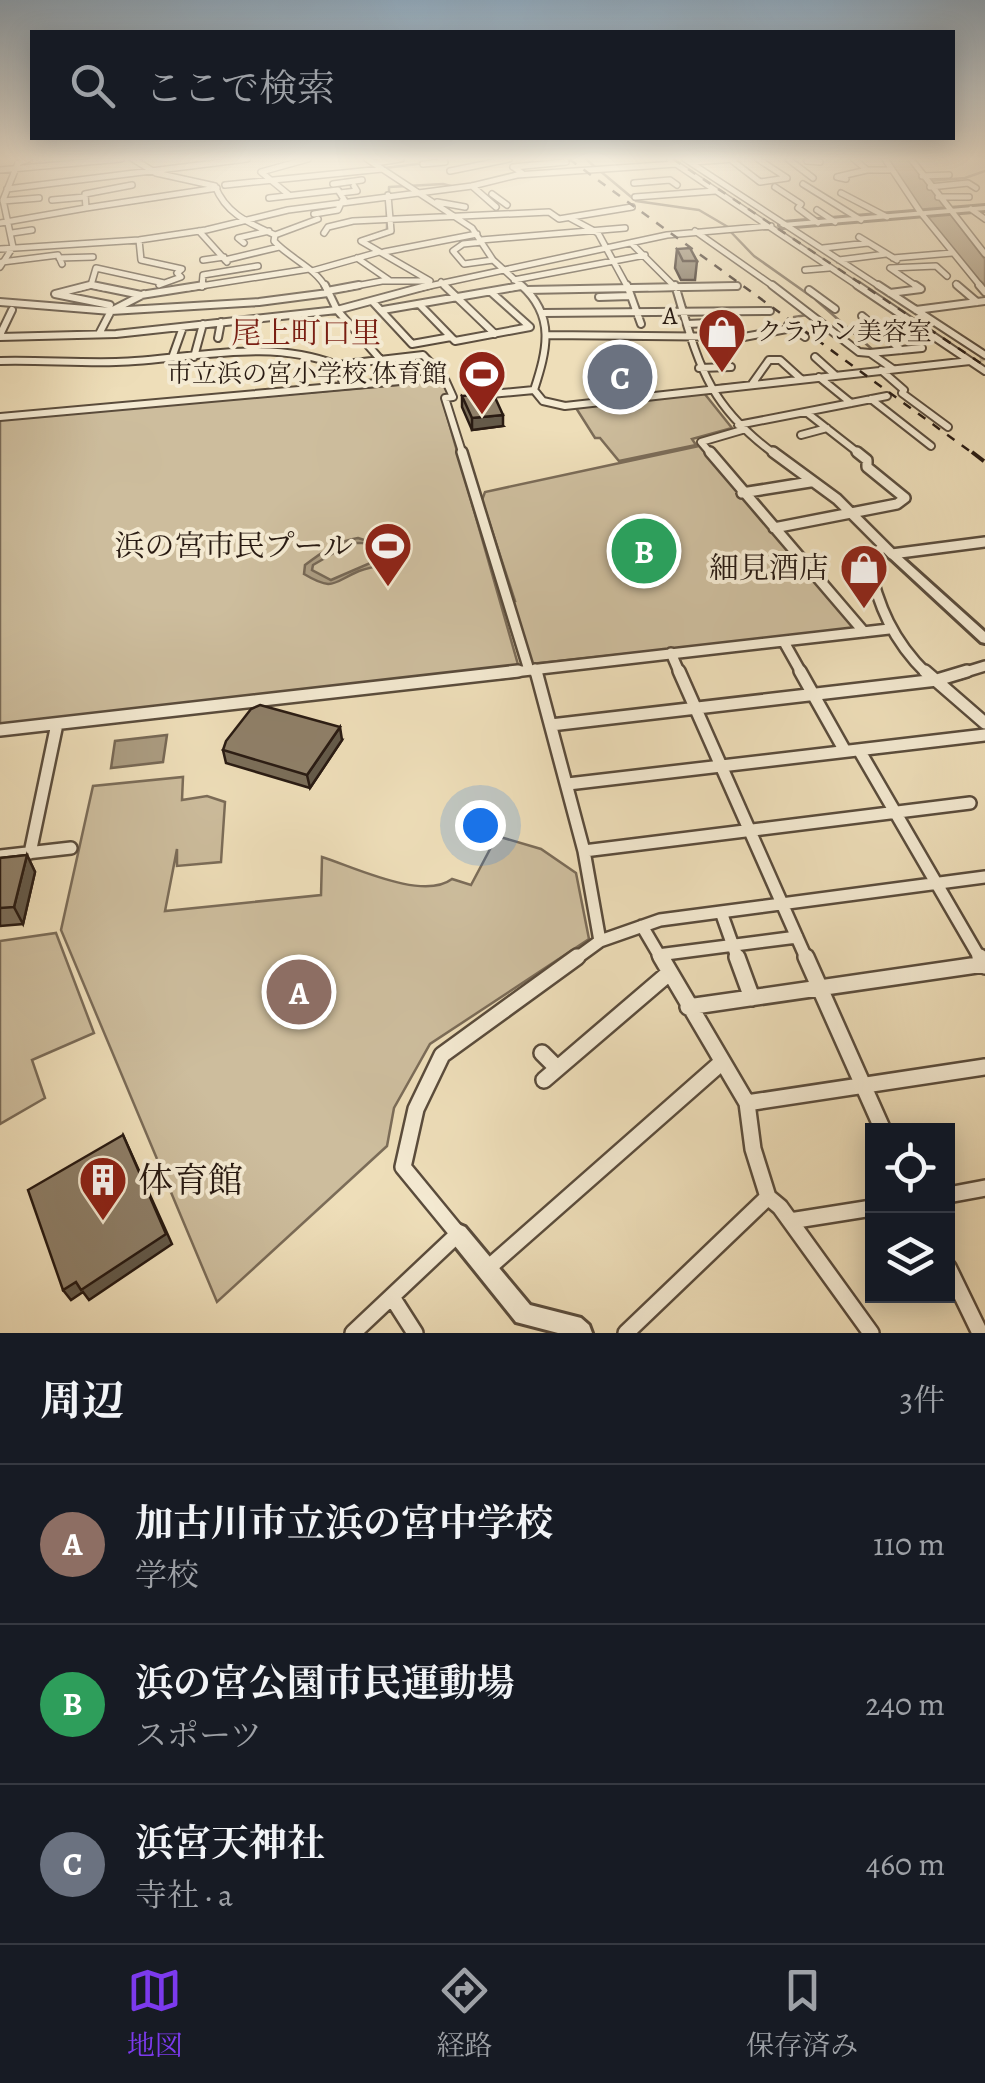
<!DOCTYPE html>
<html lang="ja">
<head>
<meta charset="utf-8">
<style>
  :root { --surface:#171b24; --page:#242831; --text:#f1f3f6; --muted:#9ea1a6; --line:#363941; --accent:#7c3aed }
  body { margin:0; font-family:Alegreya,"Noto Serif JP",serif; background:var(--page); color:var(--text) }
  .controls { position:absolute; right:30px; bottom:30px; display:grid; overflow:hidden; border-radius:0px; box-shadow:0 5px 25px #0003 }
  .controls button { width:90px; height:90px; display:grid; place-items:center; padding:0; border:0; border-bottom:2px solid var(--line); background:var(--surface); color:var(--text); font:50px sans-serif }
  .you { position:absolute; left:480px; top:825px; width:35px; height:35px; margin:-25px; border:8px solid #fff; border-radius:50%; background:#1a73e8; box-shadow:0 0 0 15px #1a73e833 }
  .badge { display:grid; place-items:center; width:65px; height:65px; border-radius:50%; background:var(--accent); color:#fff; font-size:32px; font-weight:700 }
  .pin { position:absolute; translate:-50% -50%; border:5px solid #fff; box-shadow:0 2px 10px #0006 }
  .list { margin:0; padding:0; list-style:none }
  h2 { display:flex; justify-content:space-between; align-items:center; height:130px; margin:0; padding:0 40px; font-size:42px }
  h2 small { font-size:32px; font-weight:400; color:var(--muted) }
  .list li { display:grid; grid-template-columns:65px 1fr auto; gap:30px; align-items:center; box-sizing:border-box; height:160px; padding:0 40px; border-top:2px solid var(--line) }
  .list b { display:block; font-size:38px; white-space:nowrap }
  .list p { margin:0; font-size:32px; white-space:nowrap; color:var(--muted) }
  .list em { font-size:32px; font-style:normal; color:var(--muted) }
  .icon { flex:none; width:55px; height:55px; fill:none; stroke:currentColor; stroke-width:2; stroke-linecap:round; stroke-linejoin:round }
  .map { position:relative; flex:none; width:985px; height:1333px; overflow:hidden }
  .search { position:absolute; background:var(--surface); box-shadow:0 5px 25px #0003; left:30px; right:30px; top:30px; height:110px; display:flex; align-items:center; gap:25px; box-sizing:border-box; padding:0 35px; border-radius:0px; color:var(--muted); font-size:38px }
  .sheet { height:610px; background:var(--surface) }
  nav { display:flex; justify-content:space-around; align-items:center; box-sizing:border-box; height:140px; border-top:2px solid var(--line); background:var(--surface); font-size:28px; color:var(--muted) }
  nav a { display:grid; justify-items:center; gap:5px }
  nav .on { color:var(--accent) }
  .map>svg:first-child { display:block }
  .green { fill:#cdbd9d; stroke:#7b6c58; stroke-width:2.5 }
  .water { fill:#ab9c81; stroke:#776855; stroke-width:2.5; fill-rule:evenodd }
  .lines { fill:none; stroke-linecap:round; stroke-linejoin:round }
  .stream { stroke:#776855; stroke-width:2.5 }
  .minor-tunnel { stroke:#c7b798; stroke-width:6; stroke-dasharray:6 4; stroke-linecap:butt }
  .minor-far4-casing { stroke:#5a4c3c; stroke-width:8 }
  .minor-far3-casing { stroke:#5a4c3c; stroke-width:10 }
  .minor-far2-casing { stroke:#5a4c3c; stroke-width:14 }
  .minor-far1-casing { stroke:#5a4c3c; stroke-width:16 }
  .minor-casing { stroke:#5a4c3c; stroke-width:20 }
  .tertiary-casing { stroke:#5a4c3c; stroke-width:6 }
  .minor-far4 { stroke:#f4ead2; stroke-width:5 }
  .minor-far3 { stroke:#f4ead2; stroke-width:6 }
  .minor-far2 { stroke:#f4ead2; stroke-width:9 }
  .minor-far1 { stroke:#f4ead2; stroke-width:11 }
  .minor { stroke:#f4ead2; stroke-width:15 }
  .tertiary { fill:#f4ead2; fill-rule:evenodd }
  .rail-far1 { stroke:#291b13; stroke-width:2.5; stroke-dasharray:9 9; stroke-linecap:butt }
  .rail { stroke:#291b13; stroke-width:4; stroke-dasharray:15 15; stroke-linecap:butt }
  .wall { fill:#7b6e5a; stroke:#291b13; stroke-width:2.5 }
  .shaded-wall { fill:#645a4a; stroke:#291b13; stroke-width:2.5 }
  .building { fill:#8f8069; stroke:#291b13; stroke-width:2.5 }
  .labels { text-anchor:middle; dominant-baseline:central; stroke-width:8; stroke-linejoin:round; paint-order:stroke }
  .far-street-label { font-size:25px; fill:#291b13; stroke:#f4ead2 }
  .far-poi-label { font-size:25px; fill:#291b13; stroke:#f4ead2; text-anchor:start }
  .far-quarter-label { font-size:30px; fill:#7a1f14; stroke:#f4ead2 }
  .poi-label { font-size:30px; fill:#291b13; stroke:#f4ead2; text-anchor:end }
  .near-poi-label { font-size:35px; fill:#291b13; stroke:#f4ead2; text-anchor:start }
</style>
</head>
<body>
<div class="map">
<svg width="985" height="1333" viewBox="0 0 985 1333">
  <rect width="100%" height="100%" fill="#eedeb9"/>
  <filter id="stains"><feTurbulence type="fractalNoise" baseFrequency=".002" numOctaves="4"/><feColorMatrix values="0 0 0 0 .2 0 0 0 0 .09 0 0 0 0 .02 0 0 0 .5 -.17"/></filter>
  <radialGradient id="worn" r=".72"><stop offset=".6" stop-color="#630" stop-opacity="0"/><stop offset="1" stop-color="#630" stop-opacity=".3"/></radialGradient>
  <!-- green -->
  <path class="green" d="M443,381L450,393L443,402L519,668L0,725V419Z
    M704,393L732,428L692,439L696,445L619,461L600,438H595L576,408Z
    M699,446L853,626L852,630L530,664L510,602L515,601L482,500L485,492Z
    M183,777L182,800L207,796L225,802L221,862L177,866V849L165,911L321,895L322,857C354,867 423,901 452,879L471,885L497,836L541,849L576,873L589,939L430,1044L394,1108L387,1146L217,1302L61,930L93,786Z
    M56,933L94,1033L32,1060L45,1098L0,1124V941Z"/>
  <!-- water -->
  <path class="water" d="M887,159H908L985,259V288L925,215Z
    M358,538L380,545L390,558C381,568 372,566 359,571C333,582 334,592 304,574L305,565C321,553 337,541 358,538ZM351,543H363L382,558L331,580L312,570L313,565Z
    M167,735L163,762L111,768L115,741Z"/>
  <g class="lines">
    <!-- stream -->
    <path class="stream" d="M586,159L595,167
      M385,168L425,163
      M599,170L636,201L699,210L728,227
      M929,181L965,178L985,171
      M389,193V187L443,184L455,187
      M387,207V231
      M728,229L754,256L812,297
      M816,300L873,350
      M794,317L807,315
      M721,385L745,383"/>
    <!-- minor-tunnel -->
    <path class="minor-tunnel" d="M970,361L985,358"/>
    <!-- minor-far4 casing -->
    <g class="minor-far4-casing">
      <path id="minor-far4" d="M133,159L156,173L215,186C226,214 249,223 275,235L274,241C289,258 316,268 326,288
        M367,159L472,228L493,260L524,288
        M685,159L882,288
        M730,159L760,182L787,178L758,159
        M788,159L813,178
        M854,159L867,170H889
        M885,159L921,213L982,288
        M911,159L985,254
        M670,160L861,288
        M807,161L820,162
        M692,162L735,159
        M375,163L401,159
        M423,164L445,162L441,159
        M0,170L121,159
        M450,171L509,159
        M522,173L513,167L566,162
        M922,176L949,175
        M846,179L837,177L867,170
        M634,183L670,180L677,185
        M333,184L362,180
        M803,184L861,220
        M225,185L382,169
        M472,186L496,207
        M775,187L801,204L798,208L818,223
        M930,187L968,183L976,188
        M7,189L247,159
        M340,193L357,191L354,186
        M841,193L887,217
        M492,194L507,205
        M289,195L261,172L308,159
        M388,195L391,231L361,241L430,281
        M635,197L715,191
        M938,197H969
        M269,198L338,190L345,201
        M52,200L85,197
        M3,201L39,198
        M437,202L465,207
        M86,208L217,188
        M971,209L985,219
        M817,210L835,222
        M314,214L338,210L342,201
        M570,218L598,233L628,288
        M0,223L86,208L85,194L132,185
        M199,231L227,262
        M695,231L776,288
        M12,233L32,230
        M324,233L328,227L353,221L549,212L559,219L632,207
        M275,235L318,219
        M859,237L897,260
        M139,240L141,260L182,269L177,273L181,277L159,285
        M481,240L625,228
        M482,242L463,244L453,251L464,264L493,260
        M244,243L238,238L269,231
        M632,244L676,288
        M823,248L868,243
        M0,249L139,240L206,230L288,210L472,186L517,175L676,164
        M384,252L477,234
        M59,258L93,257
        M357,258L389,280
        M893,258L952,253
        M203,260L224,257
        M225,260L279,247
        M839,260L886,254
        M2,262L58,255L62,264
        M0,267L13,247L3,200L18,163L29,159
        M805,270L829,268
        M312,271L379,252
        M514,280L645,255
        M441,282L447,288
        M956,284L960,288
        M202,287L203,275L258,266
        M80,288L91,285
        M104,288L91,285L96,268L164,283
        M188,288L309,269
        M345,288L382,281H427
        M420,288L667,235L771,226
        M511,288L521,286
        M649,288L737,286
        M919,288L890,268L936,266L947,276"/>
    </g>
    <!-- minor-far3 casing -->
    <g class="minor-far3-casing">
      <path id="minor-far3" d="M90,285L55,294L110,305
        M92,285L141,295L204,285
        M325,285L337,310L380,359
        M444,285L495,334
        M521,285C556,316 547,350 534,390
        M627,285L641,324
        M675,285C699,364 706,404 776,455
        M772,285L859,352L870,353L893,369
        M857,285L985,371
        M878,285L985,355
        M957,285L977,302
        M979,285L985,292
        M527,290L737,286
        M809,290L835,309
        M327,291L359,285
        M890,293L921,289L915,285
        M599,297L631,296
        M0,302L111,311L144,294
        M373,302L412,344L451,337L455,341L530,327L491,292
        M419,304L451,337
        M383,310L521,286
        M916,310L985,301
        M543,313L770,311
        M862,316L901,350
        M687,324L709,323
        M788,325L805,337
        M884,333L922,329
        M99,334L111,311L259,302L328,293
        M0,335L12,310
        M548,335L744,337L792,328
        M0,337L116,334L337,310L430,285
        M218,338L221,322
        M870,353L922,348
        M173,355L183,327
        M194,357L203,324
        M815,357L835,375
        M0,361C39,360 77,363 116,362C189,360 266,337 337,365
        M699,368L731,367
        M881,370L904,390L902,393L948,427
        M819,377L851,403
        M752,384L769,360H780L801,379
        M344,386L337,365L423,355L444,377
        M534,390L543,401L565,406L970,361
        M480,395L534,390
        M453,397L445,398L463,455
        M871,399L931,446
        M806,412L861,455
        M0,417L444,377L453,397
        M738,425L887,396
        M801,435L827,428
        M712,455L701,442L742,430"/>
    </g>
    <!-- minor-far2 casing -->
    <g class="minor-far2-casing">
      <path id="minor-far2" d="M462,452L529,670
        M710,452L864,632
        M773,452L837,499L892,554L985,542
        M742,493L810,482
        M774,528L897,504L905,498L867,467V460L857,452
        M884,546L868,560C878,606 893,641 927,674
        M784,642L802,674
        M671,653L680,674
        M535,669L536,674
        M496,674L889,629
        M959,674L985,666"/>
    </g>
    <!-- minor-far1 casing -->
    <g class="minor-far1-casing">
      <path id="minor-far1" d="M536,671L584,851L600,941
        M679,671L807,960
        M800,671L845,751
        M925,671L985,723
        M551,725L937,680L967,671
        M0,730L518,671
        M859,750L981,960
        M568,784L985,735
        M584,851L970,803
        M30,853L57,724
        M0,856L71,848
        M721,912L738,960
        M642,926L662,960
        M658,955L797,937
        M574,960L600,941L660,920L985,877"/>
    </g>
    <!-- minor casing -->
    <g class="minor-casing">
      <path id="minor" d="M661,957L747,1103L753,1149L768,1197L780,1207L871,1333
        M737,957L752,998
        M806,957L883,1130
        M980,957L985,966
        M688,1007L985,964
        M542,1053L557,1068
        M544,1080L669,973
        M747,1103L985,1067
        M948,1195L985,1188
        M790,1221L872,1208
        M948,1267L980,1333
        M487,1269L722,1062
        M392,1297L415,1333
        M353,1333L458,1234L403,1167L416,1109L442,1055L577,957
        M626,1333L768,1197"/>
    </g>
    <!-- tertiary casing -->
    <g class="tertiary-casing">
      <path id="tertiary" d="M985,206V210L783,227L780,225L783,223Z
        M892,551L896,552L985,632V643L981,642L888,556L887,554Z
        M458,1224L465,1227L530,1305L581,1318L589,1325L592,1333H558L516,1322L451,1241L448,1234L451,1227Z"/>
    </g>
    <!-- minor-far4 -->
    <use href="#minor-far4" class="minor-far4"/>
    <!-- minor-far3 -->
    <use href="#minor-far3" class="minor-far3"/>
    <!-- minor-far2 -->
    <use href="#minor-far2" class="minor-far2"/>
    <!-- minor-far1 -->
    <use href="#minor-far1" class="minor-far1"/>
    <!-- minor -->
    <use href="#minor" class="minor"/>
    <!-- tertiary -->
    <use href="#tertiary" class="tertiary"/>
    <!-- rail-far1 -->
    <path class="rail-far1" d="M569,159L975,455
      M673,159L985,366"/>
    <!-- rail -->
    <path class="rail" d="M972,452L985,462"/>
  </g>
  <!-- wall -->
  <path class="wall" d="M677,249L697,261L695,280H681L675,268Z
    M601,365L627,384L608,386L600,376Z
    M462,396L503,426L472,430L462,407Z
    M342,740L310,788L226,763L223,750Z
    M27,855L35,872L23,924L0,926V858Z"/>
  <!-- shaded-wall -->
  <path class="shaded-wall" d="M628,373L627,384L608,386L609,375Z
    M503,415V426L472,430V418Z
    M340,727L342,740L310,788L307,775Z
    M27,855L35,872L23,924L14,907Z
    M123,1135L172,1244L89,1300L83,1292L71,1300L63,1290Z"/>
  <!-- building -->
  <path class="building" d="M690,248L697,261H683L677,249Z
    M619,362L628,373L609,375L601,365Z
    M493,393L503,415L472,418L462,396Z
    M260,705L340,727L307,775L223,750L226,741L251,709Z
    M27,855L14,907L0,908V858Z
    M123,1135L166,1234L81,1290L76,1282L63,1290L28,1190Z"/>
  <!-- sky -->
  <linearGradient id="sky" x2="0" y2="1"><stop stop-color="#8faabf"/><stop offset="0.46" stop-color="#f7f0e0"/><stop offset="1" stop-color="#f7f0e0" stop-opacity="0"/></linearGradient>
  <rect width="985" height="345" fill="url(#sky)"/>
  <!-- icons -->
  <defs>
    <g id="shop-pin" transform="scale(2.5)"><path d="M0 17L-7.5 6A9.5 9.5 0 1 1 7.5 6Z" fill="#8f2418" stroke="#f4ead2"/><path d="M-5-2.5h2.3a2.7 3.5 0 0 1 5.4 0H5L5.5 6h-11ZM-1.5-2.5h3a1.5 2.3 0 0 0-3 0Z" fill="#fff"/></g>
    <g id="stadium-pin" transform="scale(2.5)"><path d="M0 17L-7.5 6A9.5 9.5 0 1 1 7.5 6Z" fill="#8f2418" stroke="#f4ead2"/><path d="M0-5a6.5 5 0 1 0 0 10a6.5 5 0 1 0 0-10ZM-3.5-1.8h7v3.6h-7Z" fill="#fff"/></g>
    <g id="building-pin" transform="scale(2.5)"><path d="M0 17L-7.5 6A9.5 9.5 0 1 1 7.5 6Z" fill="#8f2418" stroke="#f4ead2"/><path d="M-4-6H4V6H1V3H-1V6H-4ZM-2.5-4.3h1.7v1.8h-1.7ZM.8-4.3h1.7v1.8H.8ZM-2.5-1h1.7V.8h-1.7ZM.8-1h1.7V.8H.8Z" fill="#fff"/></g>
  </defs>
  <g fill-rule="evenodd">
    <use href="#shop-pin" x="722" y="332"/>
    <use href="#stadium-pin" x="482" y="374"/>
    <use href="#stadium-pin" x="388" y="546"/>
    <use href="#shop-pin" x="864" y="568"/>
    <use href="#building-pin" x="103" y="1180"/>
  </g>
  <g class="labels">
    <!-- far-street labels -->
    <g class="far-street-label">
      <text x="670" y="316">A</text>
    </g>
    <!-- far-poi labels -->
    <g class="far-poi-label">
      <text x="757" y="332">クラウン美容室</text>
      <text x="447" y="374" text-anchor="end">市立浜の宮小学校 体育館</text>
    </g>
    <!-- far-quarter labels -->
    <g class="far-quarter-label">
      <text x="306" y="333">尾上町口里</text>
    </g>
    <!-- poi labels -->
    <g class="poi-label">
      <text x="353" y="546">浜の宮市民プール</text>
      <text x="829" y="568">細見酒店</text>
    </g>
    <!-- near-poi labels -->
    <g class="near-poi-label">
      <text x="138" y="1180">体育館</text>
    </g>
  </g>
  <rect width="100%" height="100%" filter="url(#stains)"/>
  <rect width="100%" height="100%" fill="url(#worn)"/>
</svg>
<div class="controls">
<button><svg class="icon" aria-label="locate" viewBox="0 0 24 24"><circle cx="12" cy="12" r="6"/><path d="M12 2v4M12 18v4M2 12h4M18 12h4"/></svg></button>
<button><svg class="icon" aria-label="layers" viewBox="0 0 24 24"><path d="M12 4l9 5-9 5-9-5zM3 14l9 5 9-5"/></svg></button>
</div>
<div class="you"></div>
<div class="pin badge" style="left:299px;top:992px;background:#8d6e63">A</div>
<div class="pin badge" style="left:644px;top:551px;background:#2e9e5b">B</div>
<div class="pin badge" style="left:620px;top:377px;background:#6b7280">C</div>
<div class="search"><svg class="icon" aria-label="search" viewBox="0 0 24 24"><circle cx="10" cy="10" r="6"/><path d="M15 15l6 6"/></svg>ここで検索</div>
</div>
<section class="sheet">
<h2>周辺<small>3件</small></h2>
<ul class="list">
<li><span class="badge" style="background:#8d6e63">A</span><div><b>加古川市立浜の宮中学校</b><p>学校</p></div><em>110 m</em></li>
<li><span class="badge" style="background:#2e9e5b">B</span><div><b>浜の宮公園市民運動場</b><p>スポーツ</p></div><em>240 m</em></li>
<li><span class="badge" style="background:#6b7280">C</span><div><b>浜宮天神社</b><p>寺社 · a</p></div><em>460 m</em></li>
</ul>
</section>
<nav>
<a class="on"><svg class="icon" aria-label="map" viewBox="0 0 24 24"><path d="M3 6l6-2 6 2 6-2v14l-6 2-6-2-6 2zM9 4v14M15 6v14"/></svg>地図</a>
<a><svg class="icon" aria-label="directions" viewBox="0 0 24 24"><path d="M12 3l9 9-9 9-9-9zM9 14v-3h6M13 9l2 2-2 2"/></svg>経路</a>
<a><svg class="icon" aria-label="saved" viewBox="0 0 24 24"><path d="M7 4h10v16l-5-4-5 4z"/></svg>保存済み</a>
</nav>
</body>
</html>
